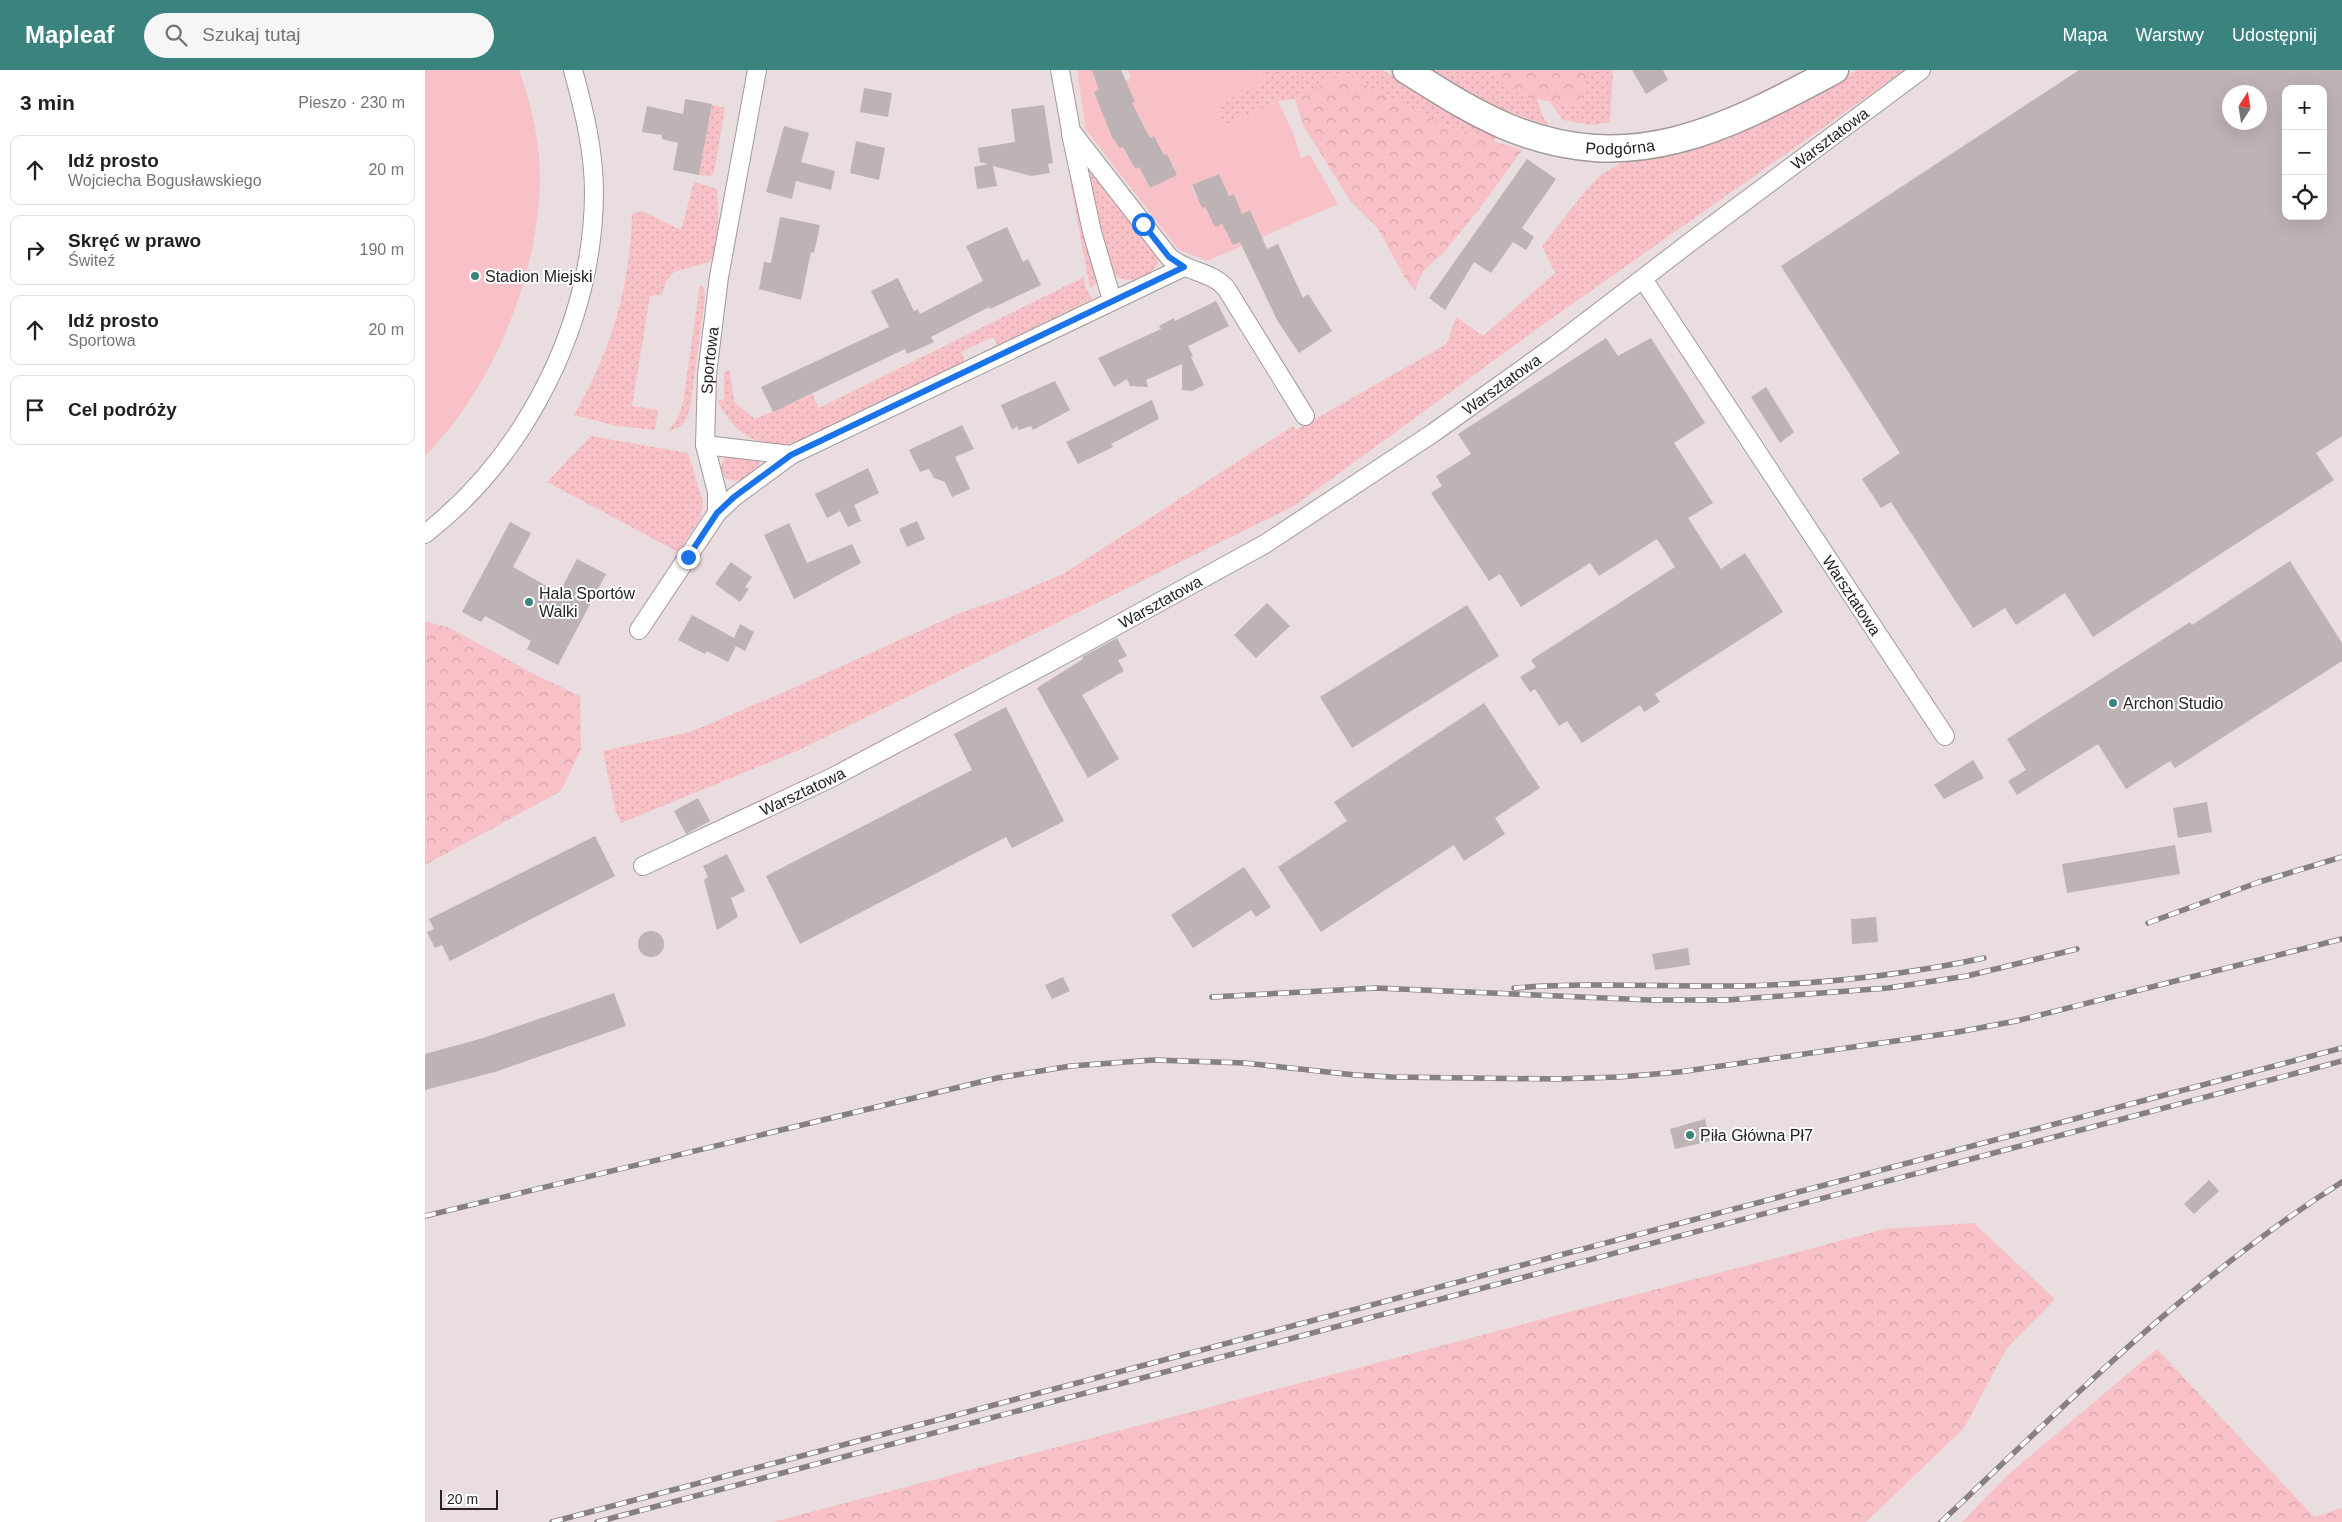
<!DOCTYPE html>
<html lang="pl">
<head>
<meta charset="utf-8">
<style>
  :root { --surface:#fff; --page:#f6f6f6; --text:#202124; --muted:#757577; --line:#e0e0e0; --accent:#3b837f }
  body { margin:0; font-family:Arial,sans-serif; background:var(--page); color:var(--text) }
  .controls { position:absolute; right:15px; top:15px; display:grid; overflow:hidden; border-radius:10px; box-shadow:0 5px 20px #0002 }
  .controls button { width:45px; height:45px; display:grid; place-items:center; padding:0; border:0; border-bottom:1px solid var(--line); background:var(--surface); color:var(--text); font:25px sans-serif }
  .compass { position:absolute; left:1797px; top:15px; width:45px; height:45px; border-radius:50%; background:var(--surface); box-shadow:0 5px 20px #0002; rotate:12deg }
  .scale { position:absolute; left:15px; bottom:12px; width:58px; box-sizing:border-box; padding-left:5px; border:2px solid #272323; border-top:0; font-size:14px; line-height:18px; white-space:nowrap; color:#272323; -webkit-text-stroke:4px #fff; paint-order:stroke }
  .stop { position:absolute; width:15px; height:15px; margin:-11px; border:4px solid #1a73e8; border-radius:50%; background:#fff }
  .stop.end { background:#1a73e8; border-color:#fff; box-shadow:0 1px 5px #0008 }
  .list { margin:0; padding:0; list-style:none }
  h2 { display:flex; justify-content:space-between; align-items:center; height:65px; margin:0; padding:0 20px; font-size:21px }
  h2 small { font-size:16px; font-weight:400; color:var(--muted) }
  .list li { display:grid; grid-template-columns:32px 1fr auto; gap:15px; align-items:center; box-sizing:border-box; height:70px; margin:0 10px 10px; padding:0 10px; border:1px solid var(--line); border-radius:10px }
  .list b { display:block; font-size:19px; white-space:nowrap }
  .list p { margin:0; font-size:16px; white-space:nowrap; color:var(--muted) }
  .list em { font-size:16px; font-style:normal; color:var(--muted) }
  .icon { flex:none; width:28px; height:28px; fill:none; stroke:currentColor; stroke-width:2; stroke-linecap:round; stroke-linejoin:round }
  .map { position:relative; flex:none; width:1917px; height:1452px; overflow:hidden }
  header { display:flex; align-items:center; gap:30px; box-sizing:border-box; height:70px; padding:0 25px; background:var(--accent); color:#fff }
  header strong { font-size:24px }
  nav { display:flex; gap:28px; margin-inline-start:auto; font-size:18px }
  .search { width:350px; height:45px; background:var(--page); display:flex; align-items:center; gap:12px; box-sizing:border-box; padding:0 18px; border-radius:28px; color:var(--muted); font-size:19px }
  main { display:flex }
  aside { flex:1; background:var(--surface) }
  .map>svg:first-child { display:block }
  .grass { fill:url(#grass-dots) }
  .forest { fill:url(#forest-crowns) }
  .garden { fill:#f7c1c7; fill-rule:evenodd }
  .building { fill:#bdb3b4; fill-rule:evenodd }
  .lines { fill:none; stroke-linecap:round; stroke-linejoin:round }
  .street-casing { stroke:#a29899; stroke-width:20 }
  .secondary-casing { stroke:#a29899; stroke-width:29 }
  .street { stroke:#fff; stroke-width:18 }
  .secondary { stroke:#fff; stroke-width:26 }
  .rail-casing { stroke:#877f80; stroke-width:5.5 }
  .rail { stroke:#fff; stroke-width:4; stroke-dasharray:11; stroke-linecap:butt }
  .route { stroke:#1a73e8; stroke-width:6 }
  .poi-dot { fill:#3b837f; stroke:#fff; stroke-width:2 }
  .labels { text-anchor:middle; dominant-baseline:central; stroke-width:4; stroke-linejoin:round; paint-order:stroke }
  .street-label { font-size:16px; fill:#272323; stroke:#fff }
  .poi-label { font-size:16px; fill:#272323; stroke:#fff; text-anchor:start }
</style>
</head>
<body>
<header>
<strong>Mapleaf</strong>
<div class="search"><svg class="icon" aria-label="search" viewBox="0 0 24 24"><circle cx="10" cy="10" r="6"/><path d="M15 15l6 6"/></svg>Szukaj tutaj</div>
<nav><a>Mapa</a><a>Warstwy</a><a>Udostępnij</a></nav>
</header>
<main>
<aside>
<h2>3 min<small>Pieszo · 230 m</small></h2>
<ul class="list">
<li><svg class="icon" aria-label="ahead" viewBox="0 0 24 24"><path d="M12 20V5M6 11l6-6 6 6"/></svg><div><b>Idź prosto</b><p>Wojciecha Bogusławskiego</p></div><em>20 m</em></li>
<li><svg class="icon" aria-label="right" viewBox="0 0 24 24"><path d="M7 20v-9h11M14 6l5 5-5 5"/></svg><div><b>Skręć w prawo</b><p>Świteź</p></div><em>190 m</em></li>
<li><svg class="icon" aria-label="ahead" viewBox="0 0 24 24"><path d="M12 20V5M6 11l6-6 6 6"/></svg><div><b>Idź prosto</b><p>Sportowa</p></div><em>20 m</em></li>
<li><svg class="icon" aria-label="arrive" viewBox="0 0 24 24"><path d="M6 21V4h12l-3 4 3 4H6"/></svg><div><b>Cel podróży</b></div></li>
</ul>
</aside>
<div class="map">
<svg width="1917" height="1452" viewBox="0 0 1917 1452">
  <defs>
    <pattern id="grass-dots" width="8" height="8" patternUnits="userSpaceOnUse" patternTransform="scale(1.25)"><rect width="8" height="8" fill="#f7c1c7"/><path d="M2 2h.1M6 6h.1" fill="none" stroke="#d4a6ab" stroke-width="1.8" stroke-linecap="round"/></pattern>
    <pattern id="forest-crowns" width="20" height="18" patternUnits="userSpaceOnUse" patternTransform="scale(1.25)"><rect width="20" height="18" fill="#f7c1c7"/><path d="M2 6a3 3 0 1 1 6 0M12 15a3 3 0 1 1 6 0" fill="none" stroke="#d4a6ab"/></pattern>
  </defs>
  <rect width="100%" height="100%" fill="#e9dddf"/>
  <!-- grass -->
  <path class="grass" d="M833,0H958L1002,28L1075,66L1069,71L1016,54L917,2L870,29L853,31L799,55L790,35L841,12Z
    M1001,0H1064L1099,27L1112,29L1117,45L1124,56L1074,39Z
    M1131,0H1188L1185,52L1166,55L1138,50L1126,33Z
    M1432,0H1480L1123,251L869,436L372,681L196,753L190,739L178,681L265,662L348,627L537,542L586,526L638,504L868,356L871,360L1022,274L1031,247L1058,266L1130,203L1117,176L1162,119L1177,104L1197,93L1277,76L1343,50Z
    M287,35L300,38L289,103L286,106L274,105Z
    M666,103L732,186L733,192C727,209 698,217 687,202L661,108Z
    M645,111L647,112L672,213L665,218Z
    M269,112L292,119C292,141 298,174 284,192L249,202L242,210L236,225L225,226L207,336L233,340L230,360L192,356L149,345C186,282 205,217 207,144L217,141L256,160Z
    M659,207L661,218L667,229L573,276L568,267L536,282L540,291L369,373C333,379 309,364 293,331L299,329V302L305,301L309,332L330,349L388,324L394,338Z
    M275,215L279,219L280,227L265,338C262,350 257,359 243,361L253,348L258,333Z
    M166,366L263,383L278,432L276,447L253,482L122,412Z
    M300,387L334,391L336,395C322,419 283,414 300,387Z"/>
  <!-- forest -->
  <path class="forest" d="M1064,0H1163L1157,37L1099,27Z
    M917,2L1016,54L1097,80L1056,137L1018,183L998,201L990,220L980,208L952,157L926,132L878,55L870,29Z
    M0,551L25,558L103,601L155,626L156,679L136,721L0,795Z
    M1549,1153L1630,1229L1582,1278L1539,1358L1441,1452H348L1460,1159Z
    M1732,1279L1889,1447L1917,1438V1452H1537L1584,1404Z"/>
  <!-- garden -->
  <path class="garden" d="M0,0H94C104,28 111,55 114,85C122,187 72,314 0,386Z
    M652,0H667L675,20L669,23L674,34L706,7L703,0H833L841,12L790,35L799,55L853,31L867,60L876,88L885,85L913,134L782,191L754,180L661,60ZM714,45L725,68L729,66L739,85L742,84L752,105L725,118L714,97L710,99L698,77L690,70H688L683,59ZM794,104L804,126L809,124L817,144L825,140L834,163L808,175L797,154L790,157L785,145H783L780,137L777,138L766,116Z"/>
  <!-- building -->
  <path class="building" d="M667,0H696L710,32L707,33L725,68L729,66L739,85L742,84L752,105L725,118L714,97L710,99L698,77L694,78L690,70H688L669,22L674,20Z
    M1207,0H1238L1243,10L1221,24Z
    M1654,0H1917V366L1891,383L1909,410L1668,567L1640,523L1591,555L1580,538L1548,558L1466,432L1456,438L1437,409L1475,383L1356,196ZM1861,19H1898V146H1861ZM1804,22H1834V52H1804Z
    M439,18L467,23L463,47L435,42Z
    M260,29L287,34L274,105L248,100L253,73L237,69V65L217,62L222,36L258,44Z
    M619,35L628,93L623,94L625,103L606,106L568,96L572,116L552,119L549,97L563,94L555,92L553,78L590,72L586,39Z
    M359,56L384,63L376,92L410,101L406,120L371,111L367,129L341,122Z
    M431,71L460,78L454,110L425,103Z
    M1102,89L1131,109L1097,158L1109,167L1101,180L1088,172L1066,203L1049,192L1020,240L1004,228Z
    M794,104L804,126L809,124L817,144L825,140L842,179L853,174L878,228L883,224L907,261L874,283L852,250L815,172L808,175L797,154L790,157L780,137L777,138L767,115Z
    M355,147L395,155L389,183L386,182L376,230L334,219L339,192L346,193Z
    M582,157L598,192L603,189L616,215L565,239L564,237L506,267L509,272L482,284L480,279L348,342L336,317L464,257L446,221L473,208L489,241L493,239L495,244L558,211L541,176Z
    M791,231L804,256L763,276L768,286L766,287L779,315L767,321L757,320V294L721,310L723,317L705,316L702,309L689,317L673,288L736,259L734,256L749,248L750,251Z
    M1181,268L1193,286L1226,268L1280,353L1249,373L1288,433L1263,448L1296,499L1320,483L1358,542L1230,624L1235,632L1219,642L1215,635L1157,673L1142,651L1134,656L1110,619L1105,622L1095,607L1111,597L1106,590L1250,497L1232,469L1174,506L1165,493L1096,537L1075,504L1064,511L1006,423L1017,416L1011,406L1046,384L1033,364Z
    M630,311L645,340L608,360L606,356L594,360L592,356L587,360L576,335Z
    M1341,317L1369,362L1355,373L1326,327Z
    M727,330L734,349L686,374L688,377L653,394L641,372Z
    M537,355L549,379L530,387L545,419L527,427L520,412L509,408L504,399L495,402L484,380Z
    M443,398L454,423L429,435L436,451L423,457L415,441L402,448L390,424Z
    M492,451L500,469L482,477L474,459Z
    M85,452L106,463L88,497L134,523L152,489L181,504L133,595L102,579L106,571L60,546L56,552L37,542Z
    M364,453L382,493L427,474L436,493L369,529L339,465Z
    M1865,491L1917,573V591L1750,698L1745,691L1701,719L1673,674L1592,725L1583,711L1601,700L1582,669L1765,552L1767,555Z
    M306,492L327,507L320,517L324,519L315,532L290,514Z
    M842,533L865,556L831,588L809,565Z
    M1042,535L1074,586L927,678L895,627Z
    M267,545L309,568L315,554L329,562L320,581L311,576L303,592L282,581L280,584L253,570Z
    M692,568L702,586L693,590L699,601L657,625L694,689L663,708L612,618L658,589L657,587Z
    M1059,633L1115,718L1070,748L1080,764L1039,791L1029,775L896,862L853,797L922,751L909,732Z
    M581,637L639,751L587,778L581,767L375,874L341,806L547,700L529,664Z
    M1548,690L1559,708L1519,729L1509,715Z
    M273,728L285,751L261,764L249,741Z
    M1782,732L1787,762L1753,768L1748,738Z
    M170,766L190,806L25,891L17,875L10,878L2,862L9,859L4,849Z
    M1750,775L1755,804L1642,823L1637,794Z
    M302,784L320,821L306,828L313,847L292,860L279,810L283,807L278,796Z
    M819,797L846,837L831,847L826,840L768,878L746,845Z
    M1451,847L1453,872L1427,874L1426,849Z
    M213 874a13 13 0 1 1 26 0a13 13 0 1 1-26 0Z
    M1263,878L1265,895L1230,900L1227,884Z
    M638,907L645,921L627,929L620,915Z
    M189,923L201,956L70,1002L0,1020V984L58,968Z
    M1280,1049L1285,1071L1250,1079L1245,1059Z
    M1784,1110L1794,1121L1769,1144L1759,1134Z"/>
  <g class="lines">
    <!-- street casing -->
    <g class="street-casing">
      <g id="street">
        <path d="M635,0L646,61L744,187C761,202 786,201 801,218L880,346"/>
        <path d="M646,64L667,162L687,230"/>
        <path id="s1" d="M1218,209L1520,666"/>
        <path d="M280,375L366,385"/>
        <path d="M292,443L309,427L366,385L759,197"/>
        <path d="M0,464C102,384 168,253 169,123C169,81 159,40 148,0"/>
        <path id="s2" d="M214,560L292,443V422L280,375L282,304L294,207L332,0"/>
        <path id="s3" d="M218,796L406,708L629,590L840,474L1008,363L1131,275L1268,170L1496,0"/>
      </g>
    </g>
    <!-- secondary casing -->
    <g class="secondary-casing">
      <g id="secondary">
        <path id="s4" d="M981,0C1013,20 1045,41 1080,56C1206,109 1300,59 1410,0"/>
      </g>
    </g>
    <!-- street -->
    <use href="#street" class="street"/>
    <!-- secondary -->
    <use href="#secondary" class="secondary"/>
    <!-- rail casing -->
    <g class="rail-casing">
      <path id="rail" d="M1723,853L1834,812L1917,787
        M1089,918C1164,912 1240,917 1315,916C1398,914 1479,905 1559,888
        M787,927L951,918L1225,930H1302L1463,918L1542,906L1652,879
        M0,1146L572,1008L646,996L728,990L820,993L930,1005L967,1007L1131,1009L1194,1007L1254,1002L1533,962L1591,951L1917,869
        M127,1452L1917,978
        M172,1452L1917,991
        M1516,1452C1643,1332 1768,1206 1917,1112"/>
    </g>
    <!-- rail -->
    <use href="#rail" class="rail"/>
  </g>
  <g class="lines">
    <!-- route -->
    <path class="route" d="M263,487L292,443L309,427L366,385L759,197L744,187L718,154"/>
  </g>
  <!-- markers -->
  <g class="poi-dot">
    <circle cx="50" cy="206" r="5"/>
    <circle cx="104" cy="532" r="5"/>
    <circle cx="1688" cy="633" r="5"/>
    <circle cx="1265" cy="1065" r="5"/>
  </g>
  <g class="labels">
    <!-- street labels -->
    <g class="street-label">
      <text stroke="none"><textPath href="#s3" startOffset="1396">Warsztatowa</textPath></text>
      <text stroke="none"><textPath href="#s4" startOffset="232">Podgórna</textPath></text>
      <text stroke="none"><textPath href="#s2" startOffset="295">Sportowa</textPath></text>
      <text stroke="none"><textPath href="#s3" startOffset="986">Warsztatowa</textPath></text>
      <text stroke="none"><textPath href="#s1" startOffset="379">Warsztatowa</textPath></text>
      <text stroke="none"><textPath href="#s3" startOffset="581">Warsztatowa</textPath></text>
      <text stroke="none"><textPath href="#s3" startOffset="176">Warsztatowa</textPath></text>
    </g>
    <!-- poi labels -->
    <g class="poi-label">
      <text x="60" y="206">Stadion Miejski</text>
      <text x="114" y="523">Hala Sportów<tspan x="114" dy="18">Walki</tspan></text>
      <text x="1698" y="633">Archon Studio</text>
      <text x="1275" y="1065">Piła Główna Pł7</text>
    </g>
  </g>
</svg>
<div class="controls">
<button>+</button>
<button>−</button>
<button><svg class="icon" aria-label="locate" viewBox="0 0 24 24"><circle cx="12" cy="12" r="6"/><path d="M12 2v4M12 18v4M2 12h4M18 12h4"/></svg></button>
</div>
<svg class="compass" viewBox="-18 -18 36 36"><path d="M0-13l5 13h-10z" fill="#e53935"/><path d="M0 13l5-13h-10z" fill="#757577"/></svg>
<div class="scale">20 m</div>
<div class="stop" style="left:718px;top:154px"></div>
<div class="stop end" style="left:263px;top:487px"></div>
</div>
</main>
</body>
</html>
